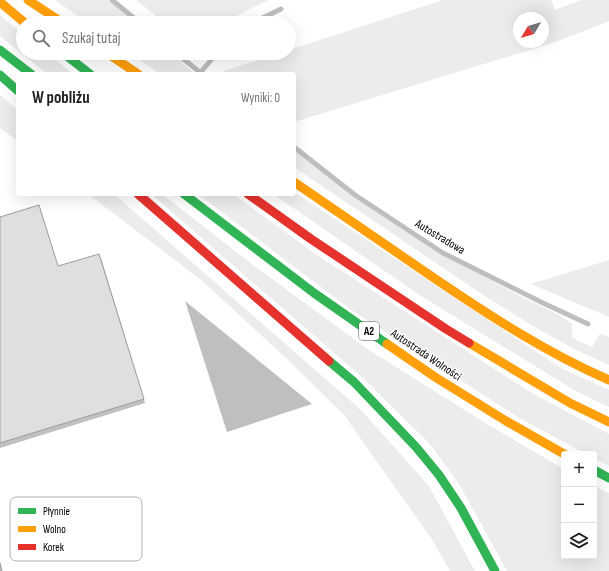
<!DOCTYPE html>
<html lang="pl">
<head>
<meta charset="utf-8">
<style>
  :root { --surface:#fff; --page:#f6f6f6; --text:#202124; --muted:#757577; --line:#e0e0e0 }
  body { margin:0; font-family:"Sofia Sans Condensed",sans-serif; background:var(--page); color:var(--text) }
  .controls { position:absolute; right:12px; bottom:12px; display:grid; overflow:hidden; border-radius:4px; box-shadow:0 4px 16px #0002 }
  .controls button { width:36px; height:36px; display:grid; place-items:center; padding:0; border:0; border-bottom:1px solid var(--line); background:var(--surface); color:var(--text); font:20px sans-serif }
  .compass { position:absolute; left:513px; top:12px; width:36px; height:36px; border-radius:50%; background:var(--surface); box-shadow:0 4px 16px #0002; rotate:232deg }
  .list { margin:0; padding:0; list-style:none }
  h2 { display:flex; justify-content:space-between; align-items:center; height:52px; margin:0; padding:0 16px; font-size:17px }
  h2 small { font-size:13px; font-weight:400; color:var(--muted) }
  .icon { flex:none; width:22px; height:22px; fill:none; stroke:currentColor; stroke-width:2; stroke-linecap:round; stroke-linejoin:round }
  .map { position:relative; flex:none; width:609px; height:571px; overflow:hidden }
  .search { position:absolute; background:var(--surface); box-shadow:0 4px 16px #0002; left:16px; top:16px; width:280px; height:44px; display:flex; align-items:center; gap:10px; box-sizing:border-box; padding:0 14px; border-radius:22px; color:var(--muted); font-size:15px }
  .panel { position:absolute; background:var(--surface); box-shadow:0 4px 16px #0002; left:16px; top:72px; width:280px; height:124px; border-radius:4px }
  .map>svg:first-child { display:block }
  .green { fill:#ececec; fill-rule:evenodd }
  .water { fill:#bfbfbf }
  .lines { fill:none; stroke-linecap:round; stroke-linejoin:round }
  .lane { stroke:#bebebe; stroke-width:5 }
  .fast { stroke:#30b455; stroke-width:9 }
  .slow { stroke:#ff9f0a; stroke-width:9 }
  .jam { stroke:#e5322d; stroke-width:9 }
  .wall { fill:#c0c0c0 }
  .building { fill:#dfdfdf; stroke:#9c9c9c }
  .labels { text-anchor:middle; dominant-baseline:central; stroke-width:3; stroke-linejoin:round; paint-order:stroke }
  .shield { fill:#fff; stroke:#4c4c4c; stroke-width:1 }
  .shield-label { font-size:11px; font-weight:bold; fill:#000 }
  .street-label { font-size:12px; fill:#000; stroke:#fff }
  .key { fill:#fff; stroke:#b2b2b2; stroke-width:1 }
  .key-label { font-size:11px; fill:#000 }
</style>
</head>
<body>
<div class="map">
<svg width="609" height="571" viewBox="0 0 609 571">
  <rect width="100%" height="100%" fill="#fff"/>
  <!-- green -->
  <path class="green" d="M55,0H108L136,23H88Z
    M136,0H269L245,11L226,23H165Z
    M443,0H551L555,10L581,0H609V21L553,43L294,122V74H227L223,71L281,53H289V50ZM519,18H543V42H519Z
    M0,15L23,34V53H47L73,74H47L0,36Z
    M130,53H171L195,74H160Z
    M0,95L18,110V141L0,128Z
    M294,149L442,254L526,299L561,316L572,324V338L592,347L600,334L609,337V365L570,347L538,329L486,297L294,167Z
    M294,192L561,368L609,390V407L574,390L421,296L273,194H294Z
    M88,194H114L361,410L429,486L475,571H450L431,538L344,415L286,358L200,279Z
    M151,194H162L249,262L369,350L487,424L564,469V556H594V486L609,493V571H507L459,484L429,443L363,378Z
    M198,194H233L317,255L532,393L609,434V466L594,458V454H586L521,419L350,309Z
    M609,260V317L531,284Z"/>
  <!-- water -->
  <path class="water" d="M185,301L312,404L227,432Z"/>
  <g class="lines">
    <!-- lane -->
    <path class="lane" d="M112,0L140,23
      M252,23L281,9
      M176,53L202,74
      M200,73L217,53
      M294,147L355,195L443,253L543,303L588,324"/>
    <!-- fast -->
    <path class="fast" d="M0,50L31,74
      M63,53L90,74
      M0,75L18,91
      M184,194L314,293L387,344
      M329,361L354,382L416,447L439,475L461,508L495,571
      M594,470L609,478"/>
    <!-- slow -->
    <path class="slow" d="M28,0L63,23
      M0,2L25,23
      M107,53L138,74
      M294,182C340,214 387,246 434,278C490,316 547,353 609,380
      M469,343L570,403L609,422
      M387,344L435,377L506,421L564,454"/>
    <!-- jam -->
    <path class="jam" d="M138,194L329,361
      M248,194L311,239L446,329L469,343"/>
  </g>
  <!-- wall -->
  <path class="wall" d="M0,217L58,266L101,258L145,403L0,448Z"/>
  <!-- building -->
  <path class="building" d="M39,205L58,266L99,254L144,399L0,443V217Z
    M0,563L2,571H0Z"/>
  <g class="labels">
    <!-- shield labels -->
    <rect class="shield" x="359" y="322" width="20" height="18" rx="3"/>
    <g class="shield-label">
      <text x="369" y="331">A2</text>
    </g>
    <!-- street labels -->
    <g class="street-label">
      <text transform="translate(440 237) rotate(31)">Autostradowa</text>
      <text transform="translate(426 355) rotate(34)">Autostrada Wolności</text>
    </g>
  </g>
  <!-- legend -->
  <rect x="10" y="497" width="132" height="64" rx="6" class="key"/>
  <rect x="18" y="508" width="18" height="6" fill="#30b455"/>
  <rect x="18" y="526" width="18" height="6" fill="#ff9f0a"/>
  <rect x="18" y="544" width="18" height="6" fill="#e5322d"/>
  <g class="key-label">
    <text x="43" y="515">Płynnie</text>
    <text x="43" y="533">Wolno</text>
    <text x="43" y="551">Korek</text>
  </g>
</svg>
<div class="controls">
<button>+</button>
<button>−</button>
<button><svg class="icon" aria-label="layers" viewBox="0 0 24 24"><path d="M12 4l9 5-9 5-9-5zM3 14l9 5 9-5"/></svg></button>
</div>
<svg class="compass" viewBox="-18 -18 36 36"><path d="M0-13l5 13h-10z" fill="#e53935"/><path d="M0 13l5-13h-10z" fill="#757577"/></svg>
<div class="search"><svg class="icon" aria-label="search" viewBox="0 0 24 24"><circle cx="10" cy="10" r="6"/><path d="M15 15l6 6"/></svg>Szukaj tutaj</div>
<section class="panel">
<h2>W pobliżu<small>Wyniki: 0</small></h2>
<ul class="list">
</ul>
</section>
</div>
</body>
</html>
